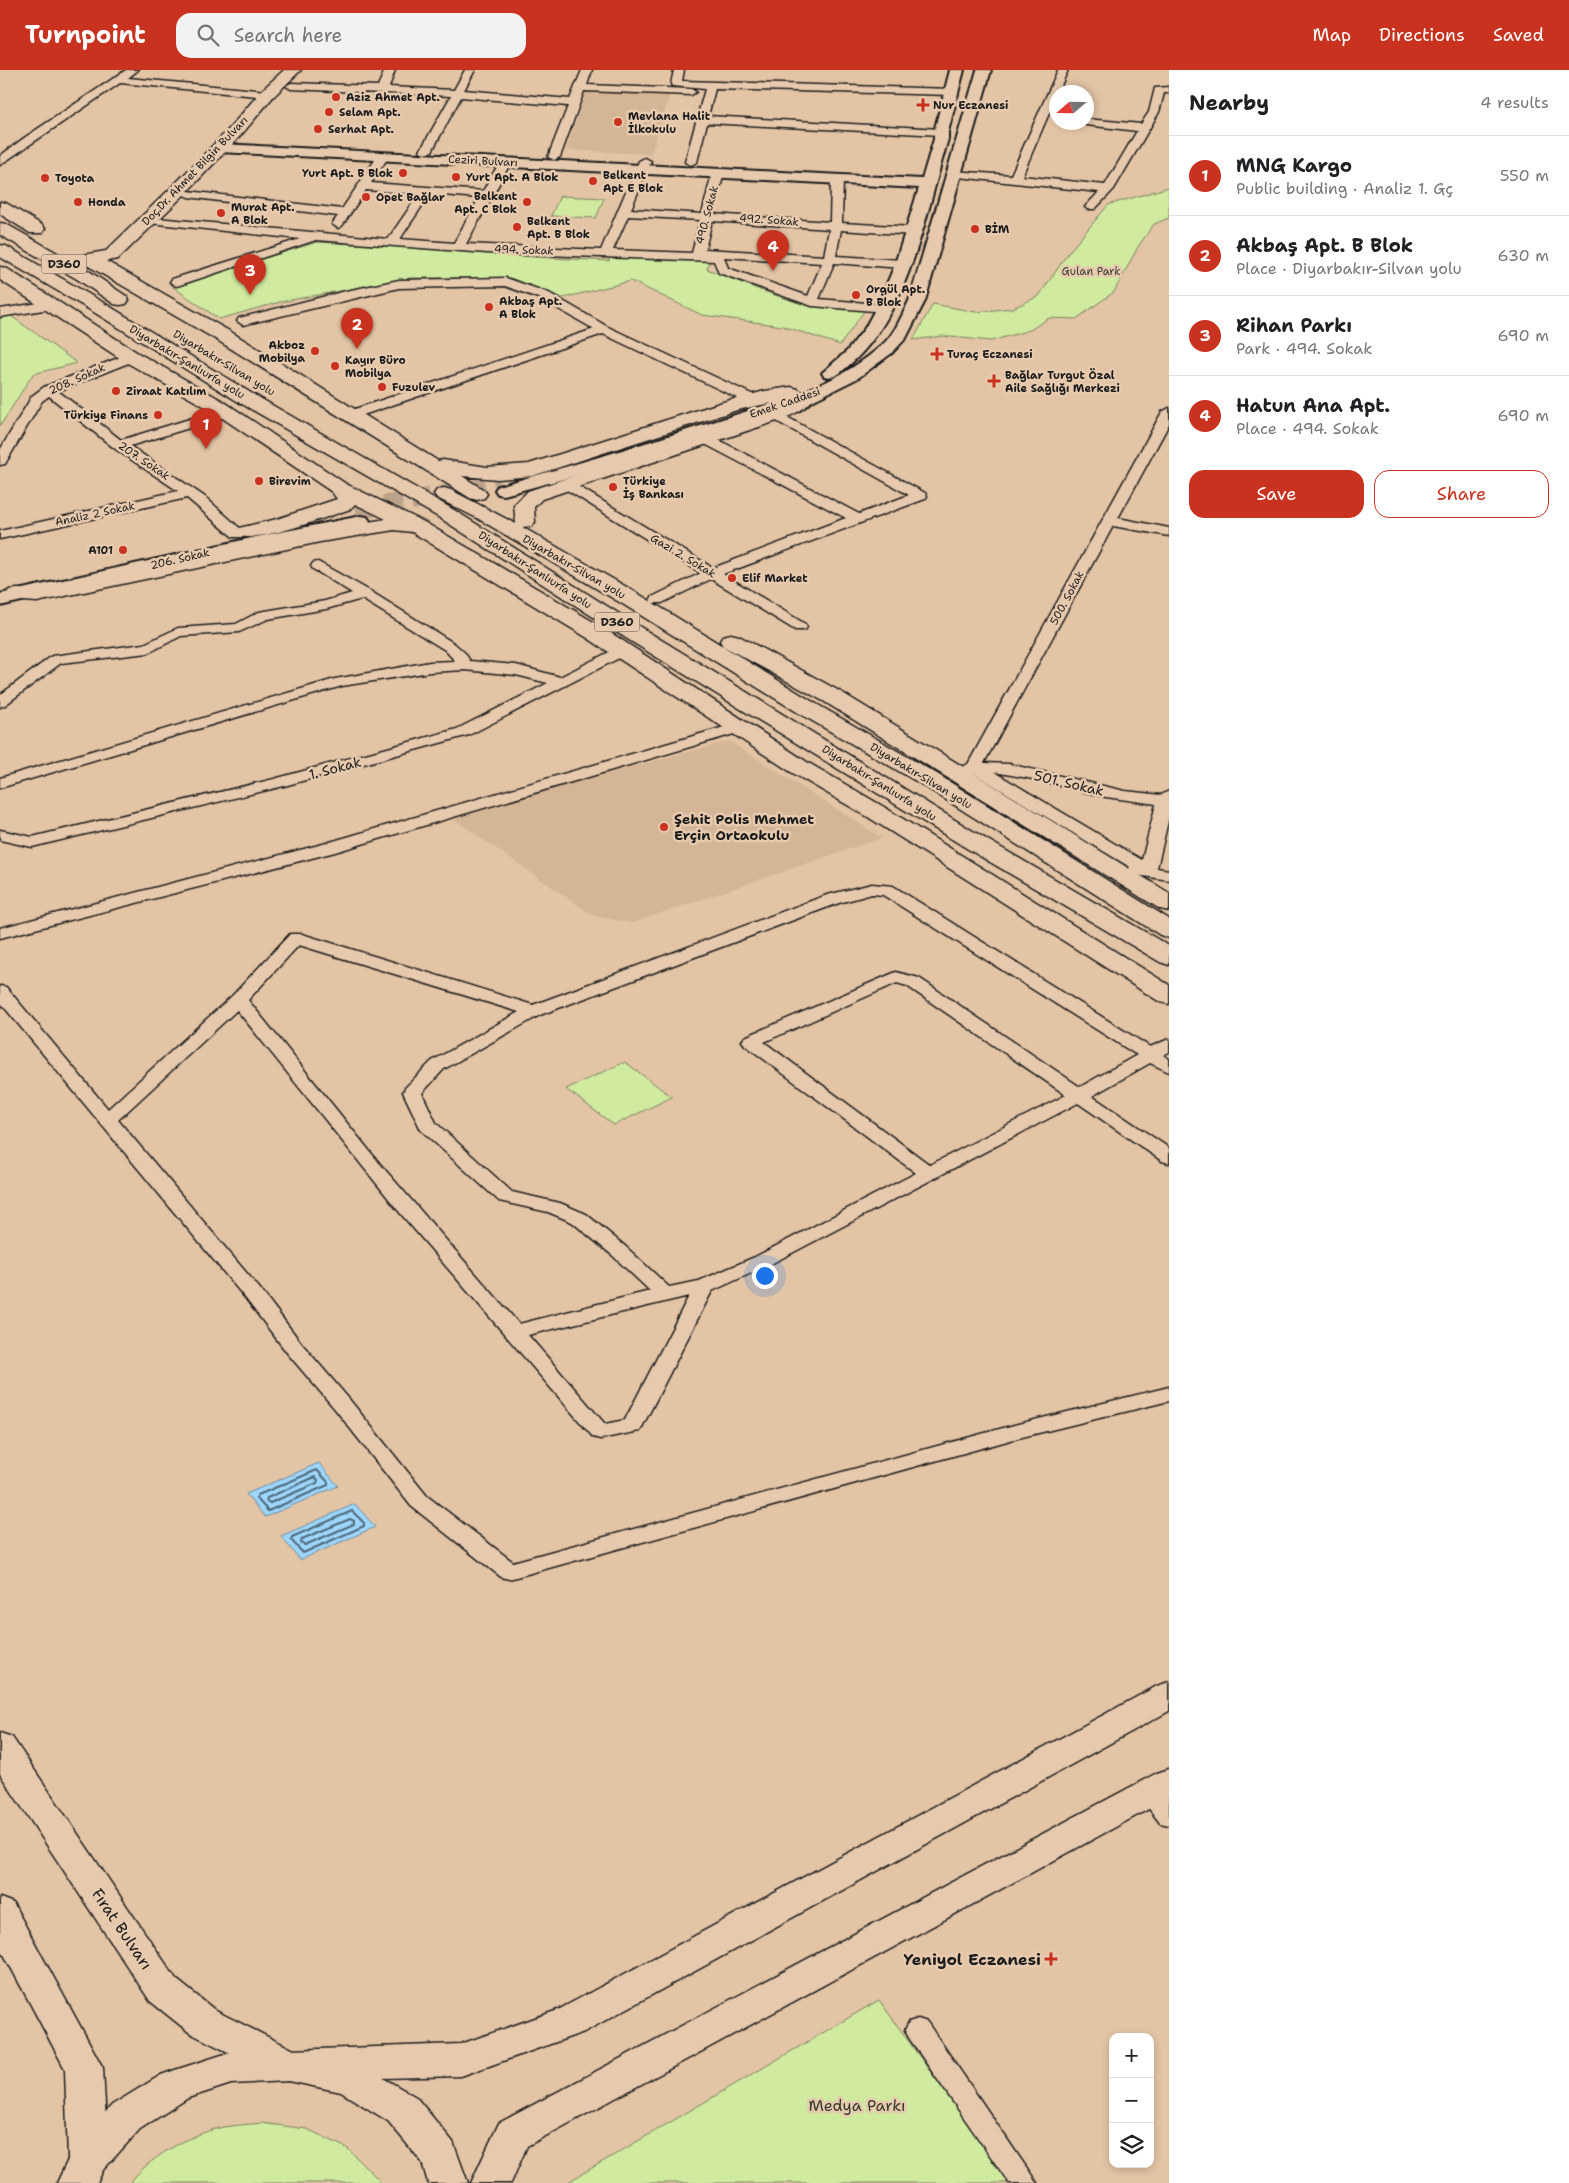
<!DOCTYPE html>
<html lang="en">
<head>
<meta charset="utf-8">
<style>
  :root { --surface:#fff; --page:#f2f2f2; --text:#202124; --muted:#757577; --line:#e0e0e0; --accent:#c8321e }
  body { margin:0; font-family:"Shantell Sans",sans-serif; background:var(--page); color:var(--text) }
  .controls { position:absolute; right:15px; bottom:15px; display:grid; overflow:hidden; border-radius:10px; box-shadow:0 2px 8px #0003 }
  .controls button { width:45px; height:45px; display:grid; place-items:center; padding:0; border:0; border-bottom:1px solid var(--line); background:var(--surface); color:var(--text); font:25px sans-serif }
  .compass { position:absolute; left:1049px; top:15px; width:45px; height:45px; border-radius:50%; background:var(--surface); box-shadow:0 2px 8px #0003; rotate:250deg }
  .you { position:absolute; left:764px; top:1205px; width:18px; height:18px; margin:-12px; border:4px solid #fff; border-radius:50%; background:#1a73e8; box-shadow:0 0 0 8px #1a73e833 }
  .badge { display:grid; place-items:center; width:32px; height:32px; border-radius:50%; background:var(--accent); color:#fff; font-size:16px; font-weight:700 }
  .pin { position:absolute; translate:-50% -41px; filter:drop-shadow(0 1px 2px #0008) }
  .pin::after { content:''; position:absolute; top:26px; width:18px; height:15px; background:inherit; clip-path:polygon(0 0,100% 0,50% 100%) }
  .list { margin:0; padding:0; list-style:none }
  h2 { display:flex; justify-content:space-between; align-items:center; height:65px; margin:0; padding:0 20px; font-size:21px }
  h2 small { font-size:16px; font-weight:400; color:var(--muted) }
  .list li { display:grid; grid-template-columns:32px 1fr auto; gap:15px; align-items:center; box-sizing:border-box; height:80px; padding:0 20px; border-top:1px solid var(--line) }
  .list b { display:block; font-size:19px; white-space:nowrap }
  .list p { margin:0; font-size:16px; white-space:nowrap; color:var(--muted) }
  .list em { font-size:16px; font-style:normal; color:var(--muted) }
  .actions { display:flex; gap:10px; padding:15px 20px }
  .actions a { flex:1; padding:11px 0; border:1px solid var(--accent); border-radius:15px; text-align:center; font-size:18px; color:var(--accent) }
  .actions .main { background:var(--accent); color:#fff }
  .icon { flex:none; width:28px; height:28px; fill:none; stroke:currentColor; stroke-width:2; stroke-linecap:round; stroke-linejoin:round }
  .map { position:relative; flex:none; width:1169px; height:2113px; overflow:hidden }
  header { display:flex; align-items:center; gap:30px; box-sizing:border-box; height:70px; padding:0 25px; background:var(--accent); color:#fff }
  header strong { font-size:24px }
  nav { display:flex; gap:28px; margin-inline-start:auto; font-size:18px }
  .search { width:350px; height:45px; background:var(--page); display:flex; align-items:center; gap:12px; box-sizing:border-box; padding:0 18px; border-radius:15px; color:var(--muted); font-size:19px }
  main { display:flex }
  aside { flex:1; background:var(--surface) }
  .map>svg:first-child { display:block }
  .built { fill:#d4b596 }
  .green { fill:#d0eaa0; stroke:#76835e }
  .water { fill:#9cd7fd; stroke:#698ca3 }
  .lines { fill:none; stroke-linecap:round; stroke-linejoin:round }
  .shore { stroke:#4f6776; stroke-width:2 }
  .tertiary-tunnel { stroke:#bba28a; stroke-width:19; stroke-dasharray:19 9; stroke-linecap:butt }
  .minor-casing { stroke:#1c1c1c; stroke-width:3 }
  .tertiary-casing { stroke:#1c1c1c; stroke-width:4 }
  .secondary-casing { stroke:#1c1c1c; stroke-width:3 }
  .primary-casing { stroke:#1c1c1c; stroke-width:3 }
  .trunk-casing { stroke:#1c1c1c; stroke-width:3 }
  .minor { fill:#e7caae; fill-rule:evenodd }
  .tertiary { fill:#e7caae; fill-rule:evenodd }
  .secondary { fill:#e7caae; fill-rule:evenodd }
  .primary { fill:#e7caae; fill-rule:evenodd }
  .trunk { fill:#e7caae; fill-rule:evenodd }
  .poi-dot { fill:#c8321e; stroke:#e7caae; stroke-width:2 }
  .labels { text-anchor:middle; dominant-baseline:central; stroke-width:5; stroke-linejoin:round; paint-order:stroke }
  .far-poi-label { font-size:11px; font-weight:bold; fill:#1c1c1c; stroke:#e7caae; text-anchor:start }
  .far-street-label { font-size:11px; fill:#1c1c1c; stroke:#e7caae }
  .far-park-label { font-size:11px; fill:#373b30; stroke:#e7caae }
  .shield { fill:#e7caae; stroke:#595048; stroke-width:1 }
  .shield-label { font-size:12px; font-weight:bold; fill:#1c1c1c }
  .street-label { font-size:14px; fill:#1c1c1c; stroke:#e7caae }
  .poi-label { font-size:14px; font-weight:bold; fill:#1c1c1c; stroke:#e7caae; text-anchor:start }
  .near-street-label { font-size:16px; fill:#1c1c1c; stroke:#e7caae }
  .near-poi-label { font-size:16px; font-weight:bold; fill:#1c1c1c; stroke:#e7caae; text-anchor:end }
  .near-park-label { font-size:16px; fill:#373b30; stroke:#e7caae }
</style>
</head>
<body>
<header>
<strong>Turnpoint</strong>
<div class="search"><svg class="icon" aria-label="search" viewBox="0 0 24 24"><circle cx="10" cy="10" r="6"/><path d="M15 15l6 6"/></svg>Search here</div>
<nav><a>Map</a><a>Directions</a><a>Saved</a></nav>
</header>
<main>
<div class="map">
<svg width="1169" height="2113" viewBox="0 0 1169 2113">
  <rect width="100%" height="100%" fill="#e3c4a5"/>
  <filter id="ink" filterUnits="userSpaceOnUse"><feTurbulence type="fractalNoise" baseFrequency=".02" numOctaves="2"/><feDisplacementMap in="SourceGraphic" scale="10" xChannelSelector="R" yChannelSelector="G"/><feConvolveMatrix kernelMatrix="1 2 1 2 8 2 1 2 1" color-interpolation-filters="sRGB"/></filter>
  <g filter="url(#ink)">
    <!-- built -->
    <path class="built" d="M586,21L670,24L651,84L566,80Z
      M729,671L882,768L632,853L594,846L449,746Z"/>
    <!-- green -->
    <path class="green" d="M1169,117V148L1154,154L1139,175L1114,222L1076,249L1049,248L1030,260L991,271L942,266L913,270L933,234L976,242L1013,238L1039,226L1069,182L1108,135Z
      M560,126L604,128L596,148L551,146Z
      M317,172L513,183L515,186L609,191L611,187L710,190L707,199L760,220L799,233L867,237L840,275L783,256L702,245L631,211L563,228L502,208H410L280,232L219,249L173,217Z
      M7,243L77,293L33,304L0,356V245Z
      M625,992L672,1027L614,1055L566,1019Z
      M879,1930L1010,2113H567L568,2112Z
      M261,2053L307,2059L347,2078L382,2113H130C147,2089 186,2067 215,2059C229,2055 246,2055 261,2053Z"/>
    <!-- water -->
    <path class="water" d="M319,1393L338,1416L265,1447L246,1424Z
      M355,1434L375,1457L300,1490L281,1466Z"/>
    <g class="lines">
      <!-- shore -->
      <path class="shore" d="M317,1400L328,1412V1415L268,1441L256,1428L258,1425Z
        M315,1407L318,1410L317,1413L270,1433L266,1431L267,1428Z
        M352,1441L364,1453V1456L303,1483L291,1470L292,1467Z
        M350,1449L354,1451V1454L305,1475L301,1473L302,1469Z"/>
      <!-- tertiary-tunnel -->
      <path class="tertiary-tunnel" d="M356,440L500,415"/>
      <!-- minor casing -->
      <g class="minor-casing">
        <path id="minor" d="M126,0H138L128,8L267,21L272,24L267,27L120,13L0,95V86L24,68Z
          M385,0H395L389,17L454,20L465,0H475L464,20L570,29L582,0H592L587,15L691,19L696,22L691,25L584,21L560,87L554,90L548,87L568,36L461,27L432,81L426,84L420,81L451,26L291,19L286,16L291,13L378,16Z
          M674,0H684L682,11L953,19L958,22L953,25L715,19L708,46L941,59L947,62L941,65L707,53L697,92L691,95L685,92L705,19L672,16L671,14Z
          M1058,0H1068L1058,22H1056V27L1022,106L1105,115L1137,61L1086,55L1081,52H1086V49L1141,54L1149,42L1155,18L1169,17V23H1164L1159,42L1114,119L1095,139H1087L1085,137L1099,122L948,106L946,104L948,102L952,101L1011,105Z
          M383,83L389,86L371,113L483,121L501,90H509L511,92L466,174L601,180L639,91L645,88L651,91L631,139L702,144L712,103L718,100L724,103L713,144L830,152L831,109L837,106L843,109L842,153L913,157L919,161L913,165L841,160L836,186L902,190L908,194L902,198L834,193L819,229L890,235L892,238L886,242L812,236L719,203L714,191L487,183L316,170L180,215L176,216L170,212L172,209L300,169L149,153L145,151L143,149L145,147L388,169L419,124L366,120L342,156L338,158L332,154L338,146L188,127L182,124L188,121L342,139L379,84ZM430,124L479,128L454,173L400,169ZM628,146L700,150L692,183L613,180ZM712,151L829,159L824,186L705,179ZM724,187L822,193L808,226L728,198Z
          M506,208L549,223L608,257L758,327L760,330L753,334L748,333L603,264L351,349L346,348L344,345L346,342L594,259L541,229L505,216L399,218L243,255L237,251L239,248L346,221L399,210Z
          M52,231L56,232L58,235L56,238L0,247V239Z
          M131,283L137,287L136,290L58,321L121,370L222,339H232L234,342L232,345L130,376L205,427L243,461L245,464L243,467H233L187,428L0,469V461L178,421L114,378L49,326L42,331L5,394L0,395V380L32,326L44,317Z
          M1169,338V354L1118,448L1169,458V466L1113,456L984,693L1009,694L1125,721L1161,725L1169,721V747L1157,798L1169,800V810L1130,804L1128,800L1130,797L973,703L958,710L952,708L950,705L952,702L968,694L1162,342ZM994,702L1028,708L1106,727L1156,734L1142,790Z
          M776,341L925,423L927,426L925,429L723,504L805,554L807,557L805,560H795L711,509L662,533H652L650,530L652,527L701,503L559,415L566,411L571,412L713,498L846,448L701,372L699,369L701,366H711L859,444L909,425L771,348L769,345L771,342Z
          M318,492L370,521L455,574L465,583L470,591L516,595L560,607L617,578H627L630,581L627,584L469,665L284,716L32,777L0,770V760L32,767L274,709L457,659L548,613L516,605L465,600L430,602L342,616L0,718V708L335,609L430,592L455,591L445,580L362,529L326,539L268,549L239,562L181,566L148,583L61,593L5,635L0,637V625L52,586L144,574L178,558L236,554L259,542L325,531L352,523L313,499L311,496L313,493Z
          M738,653L744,655L746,658L744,661L335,782L0,868V858L323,774Z
          M872,814L893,816L1150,977L1169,969V982L1163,985L1169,989V1002L1150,993L1092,1026L1169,1078V1093L1162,1091L1078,1033L769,1195L712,1221L640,1361L600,1369L593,1367L401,1144L237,940L118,1050L260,1219L302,1274L349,1329L427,1426L513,1492L1018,1354L1169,1317V1331L1018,1368L509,1509L501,1507L411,1436L335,1339L288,1284L246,1229L0,932V916L6,917L108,1039L232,926L290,864H302L533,935L827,825ZM872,824L883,825L1137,985L1080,1017L919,908L896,902L745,967L742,971L745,975L916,1103L755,1187L699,1211L669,1217L626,1177L586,1144L560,1133L512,1122L436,1053L422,1023L444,999L540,945L839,833ZM299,875L519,942L432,991L405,1018L403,1022L421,1060L499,1131L548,1142L572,1152L612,1185L650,1221L519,1254L380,1094L248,930ZM897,913L907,916L1066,1025L930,1095L764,972ZM689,1226L625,1350L605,1354L528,1265Z
          M1149,1714L1157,1717L1169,1730V1755L1160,1753L1137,1723L1141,1717Z
          M918,1949L927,1952L1037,2113H1009L909,1968L905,1960L909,1952Z"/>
      </g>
      <!-- tertiary casing -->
      <g class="tertiary-casing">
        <path id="tertiary" d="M950,0H964L948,62V69C926,142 909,246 847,297C840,303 835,309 824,306L822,303L847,281L865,258L880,230L894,197L919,118L220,82L213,78L220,74L922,109L934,69V62Z
          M977,0H991L925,231L906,268L892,283L858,308L810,332L619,394L504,425L498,424L495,420L498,416C570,396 641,375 713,352C771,333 834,318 881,276C895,264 901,247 909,231Z
          M361,446L367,447L370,451L367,455L256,477L0,536V524L256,467Z"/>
      </g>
      <!-- secondary casing -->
      <g class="secondary-casing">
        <path id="secondary" d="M284,0H301L273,27L242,64L185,124L118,189L89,194L83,193L80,189L83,185L106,181L173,116L230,58L261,21Z"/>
      </g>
      <!-- primary casing -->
      <g class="primary-casing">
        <path id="primary" d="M0,1663L12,1667L176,1909L216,1941L302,1984L308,1995L302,2006L289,2011L276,2006L190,1963L150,1931L0,1704Z
          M0,1828L13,1833L103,1998L108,2089L102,2101L88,2106L74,2101L68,2089L65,1999L0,1877Z"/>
      </g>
      <!-- trunk casing -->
      <g class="trunk-casing">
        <path id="trunk" d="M0,132L6,133L42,155L45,159L42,163H30L0,144Z
          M0,153L6,154L89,201L126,226L129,230L126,234L120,235L114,234L77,209L0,165Z
          M0,175L6,176L109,236L251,323L454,440L645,560L986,769L1169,876V895L1160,892L968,779L629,570L440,448L237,331L97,244L0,187Z
          M91,185L97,186L231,262L438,391L443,390L487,397L529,394L723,332L765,321L791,317L798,319L801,323L811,324L814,328C806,339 794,344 783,349L542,429L534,437L535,452L532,456L522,457L637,523L813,632L937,704L1169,849V868L1160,865L921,714L797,642L621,533L477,448L437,428L434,424L437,420L444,418L451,420L516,454L514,435L528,421L769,341L783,335L791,329L737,340L532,406L498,409L462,406L484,420L487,424L484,428L477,430L470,428L217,270L85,194L82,190L85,186Z
          M0,197L6,198L138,283L223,331L346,414L424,452L602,557L807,692L884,737L1169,915V934L1160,932L868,747L791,702L586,567L412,462L394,460L320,472L37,532L9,530L6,525L9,520L17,519L37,520L320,460L386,449L355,434L350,439C327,447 260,472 239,466L236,462L239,458L277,449L337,429L332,422L209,339L124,291L0,210Z
          M731,564L739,566L841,622L1169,823V841L1160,839L825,632L723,576L720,571L723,566Z
          M1169,1612V1641L584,1962L461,2006L383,2008L416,2027L453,2072L468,2113H428L422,2092L388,2051L341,2022L289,2011L231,2014L188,2028L140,2059L103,2100L97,2113H57L74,2077L112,2035L161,2005L175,2000L231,1982L461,1974L558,1940L1157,1616Z
          M1169,1699V1728L527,2076L511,2113H471L499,2053L1157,1703Z"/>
      </g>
      <!-- minor -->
      <use href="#minor" class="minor"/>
      <!-- tertiary -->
      <use href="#tertiary" class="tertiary"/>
      <!-- secondary -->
      <use href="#secondary" class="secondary"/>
      <!-- primary -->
      <use href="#primary" class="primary"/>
      <!-- trunk -->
      <use href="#trunk" class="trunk"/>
    </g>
  </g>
  <!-- markers -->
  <g class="poi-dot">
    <circle cx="336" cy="27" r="5"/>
    <path d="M920.5 27.5h5v5h5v5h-5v5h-5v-5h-5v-5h5z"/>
    <circle cx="329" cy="42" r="5"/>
    <circle cx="618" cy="52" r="5"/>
    <circle cx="318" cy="59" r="5"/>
    <circle cx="403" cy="103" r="5"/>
    <circle cx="456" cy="107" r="5"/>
    <circle cx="45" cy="108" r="5"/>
    <circle cx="593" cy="111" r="5"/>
    <circle cx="366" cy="127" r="5"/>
    <circle cx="78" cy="132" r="5"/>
    <circle cx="527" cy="132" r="5"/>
    <circle cx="221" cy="143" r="5"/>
    <circle cx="517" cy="157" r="5"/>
    <circle cx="975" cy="159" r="5"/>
    <circle cx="856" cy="225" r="5"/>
    <circle cx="489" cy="237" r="5"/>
    <circle cx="315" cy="281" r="5"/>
    <path d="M934.5 276.5h5v5h5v5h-5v5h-5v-5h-5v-5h5z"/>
    <circle cx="335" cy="296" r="5"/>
    <path d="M991.5 303.5h5v5h5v5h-5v5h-5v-5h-5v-5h5z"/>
    <circle cx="382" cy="317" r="5"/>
    <circle cx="116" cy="321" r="5"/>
    <circle cx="158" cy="345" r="5"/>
    <circle cx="259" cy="411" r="5"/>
    <circle cx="613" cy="417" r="5"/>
    <circle cx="123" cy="480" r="5"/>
    <circle cx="732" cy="508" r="5"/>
    <circle cx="664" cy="757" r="5"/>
    <path d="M1048.5 1881.5h5v5h5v5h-5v5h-5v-5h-5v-5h5z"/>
  </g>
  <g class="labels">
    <!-- far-poi labels -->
    <g class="far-poi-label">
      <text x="346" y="27">Aziz Ahmet Apt.</text>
      <text x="933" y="35">Nur Eczanesi</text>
      <text x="339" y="42">Selam Apt.</text>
      <text x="628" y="46">Mevlana Halit<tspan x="628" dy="13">İlkokulu</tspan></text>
      <text x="328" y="59">Serhat Apt.</text>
      <text x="393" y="103" text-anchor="end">Yurt Apt. B Blok</text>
      <text x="603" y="105">Belkent<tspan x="603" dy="13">Apt E Blok</tspan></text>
      <text x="466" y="107">Yurt Apt. A Blok</text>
      <text x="55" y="108">Toyota</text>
      <text x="517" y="126" text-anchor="end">Belkent<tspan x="517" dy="13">Apt. C Blok</tspan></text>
      <text x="376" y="127">Opet Bağlar</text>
      <text x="88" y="132">Honda</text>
      <text x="231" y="137">Murat Apt.<tspan x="231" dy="13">A Blok</tspan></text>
      <text x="527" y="151">Belkent<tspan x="527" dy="13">Apt. B Blok</tspan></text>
      <text x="985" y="159">BİM</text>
      <text x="866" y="219">Orgül Apt.<tspan x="866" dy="13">B Blok</tspan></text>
      <text x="499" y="231">Akbaş Apt.<tspan x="499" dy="13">A Blok</tspan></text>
      <text x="305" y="275" text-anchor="end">Akboz<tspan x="305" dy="13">Mobilya</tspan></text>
      <text x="947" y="284">Turaç Eczanesi</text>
      <text x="345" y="290">Kayır Büro<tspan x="345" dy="13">Mobilya</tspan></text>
      <text x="1005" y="305">Bağlar Turgut Özal<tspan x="1005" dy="13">Aile Sağlığı Merkezi</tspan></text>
      <text x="392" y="317">Fuzulev</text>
      <text x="126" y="321">Ziraat Katılım</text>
      <text x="148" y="345" text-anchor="end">Türkiye Finans</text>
      <text x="269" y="411">Birevim</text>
      <text x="623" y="411">Türkiye<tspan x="623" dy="13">İş Bankası</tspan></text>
      <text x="113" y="480" text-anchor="end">A101</text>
      <text x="742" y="508">Elif Market</text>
    </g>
    <!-- far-street labels -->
    <g class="far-street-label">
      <text transform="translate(483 91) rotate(3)">Ceziri Bulvarı</text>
      <text transform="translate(195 101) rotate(-46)">Doç.Dr. Ahmet Bilgin Bulvarı</text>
      <text transform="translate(707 145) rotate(-75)">490. Sokak</text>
      <text transform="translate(769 150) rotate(4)">492. Sokak</text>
      <text transform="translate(524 180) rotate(2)">494. Sokak</text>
      <text transform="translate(187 292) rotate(31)">Diyarbakır-Şanlıurfa yolu</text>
      <text transform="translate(224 293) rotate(31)">Diyarbakır-Silvan yolu</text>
      <text transform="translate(77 309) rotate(-24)">208. Sokak</text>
      <text transform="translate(785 333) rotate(-19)">Emek Caddesi</text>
      <text transform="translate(144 391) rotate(34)">207. Sokak</text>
      <text transform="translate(95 444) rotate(-12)">Analiz 2 Sokak</text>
      <text transform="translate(683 486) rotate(31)">Gazi 2. Sokak</text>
      <text transform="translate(180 489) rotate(-13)">206. Sokak</text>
      <text transform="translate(574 497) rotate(30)">Diyarbakır-Silvan yolu</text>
      <text transform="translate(535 500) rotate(33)">Diyarbakır-Şanlıurfa yolu</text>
      <text transform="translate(1067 528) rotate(-62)">500. Sokak</text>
      <text transform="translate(921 706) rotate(31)">Diyarbakır-Silvan yolu</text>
      <text transform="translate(879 713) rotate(32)">Diyarbakır-Şanlıurfa yolu</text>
    </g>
    <!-- far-park labels -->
    <g class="far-park-label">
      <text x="1091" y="201">Gulan Park</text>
    </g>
    <!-- shield labels -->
    <g class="shield">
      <rect x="41.5" y="184.5" width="45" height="19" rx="4"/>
      <rect x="594.5" y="542.5" width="45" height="19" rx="4"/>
    </g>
    <g class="shield-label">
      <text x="64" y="194">D360</text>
      <text x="617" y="552">D360</text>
    </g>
    <!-- street labels -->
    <g class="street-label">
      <text transform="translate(335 698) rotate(-15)">1. Sokak</text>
      <text transform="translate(1069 713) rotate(13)">501. Sokak</text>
    </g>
    <!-- poi labels -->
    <g class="poi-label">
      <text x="674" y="749">Şehit Polis Mehmet<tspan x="674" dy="16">Erçin Ortaokulu</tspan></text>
    </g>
    <!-- near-street labels -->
    <g class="near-street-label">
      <text transform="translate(122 1859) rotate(56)">Fırat Bulvarı</text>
    </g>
    <!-- near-poi labels -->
    <g class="near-poi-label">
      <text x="1041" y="1889">Yeniyol Eczanesi</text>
    </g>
    <!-- near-park labels -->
    <g class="near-park-label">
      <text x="857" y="2035">Medya Parkı</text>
    </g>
  </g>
</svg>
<div class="controls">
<button>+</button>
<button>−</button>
<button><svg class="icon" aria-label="layers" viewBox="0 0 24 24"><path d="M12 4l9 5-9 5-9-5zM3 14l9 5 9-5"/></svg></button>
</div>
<svg class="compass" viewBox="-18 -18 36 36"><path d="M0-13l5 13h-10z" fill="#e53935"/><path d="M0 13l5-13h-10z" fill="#757577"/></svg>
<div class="you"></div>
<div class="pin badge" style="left:206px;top:379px">1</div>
<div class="pin badge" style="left:357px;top:279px">2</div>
<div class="pin badge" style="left:250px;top:225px">3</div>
<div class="pin badge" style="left:773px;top:201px">4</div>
</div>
<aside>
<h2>Nearby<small>4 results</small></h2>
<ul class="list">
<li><span class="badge">1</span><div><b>MNG Kargo</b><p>Public building · Analiz 1. Gç</p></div><em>550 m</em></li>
<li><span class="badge">2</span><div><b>Akbaş Apt. B Blok</b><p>Place · Diyarbakır-Silvan yolu</p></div><em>630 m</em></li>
<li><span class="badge">3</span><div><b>Rihan Parkı</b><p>Park · 494. Sokak</p></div><em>690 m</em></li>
<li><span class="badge">4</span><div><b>Hatun Ana Apt.</b><p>Place · 494. Sokak</p></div><em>690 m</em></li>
</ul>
<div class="actions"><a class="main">Save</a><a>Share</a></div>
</aside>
</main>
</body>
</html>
